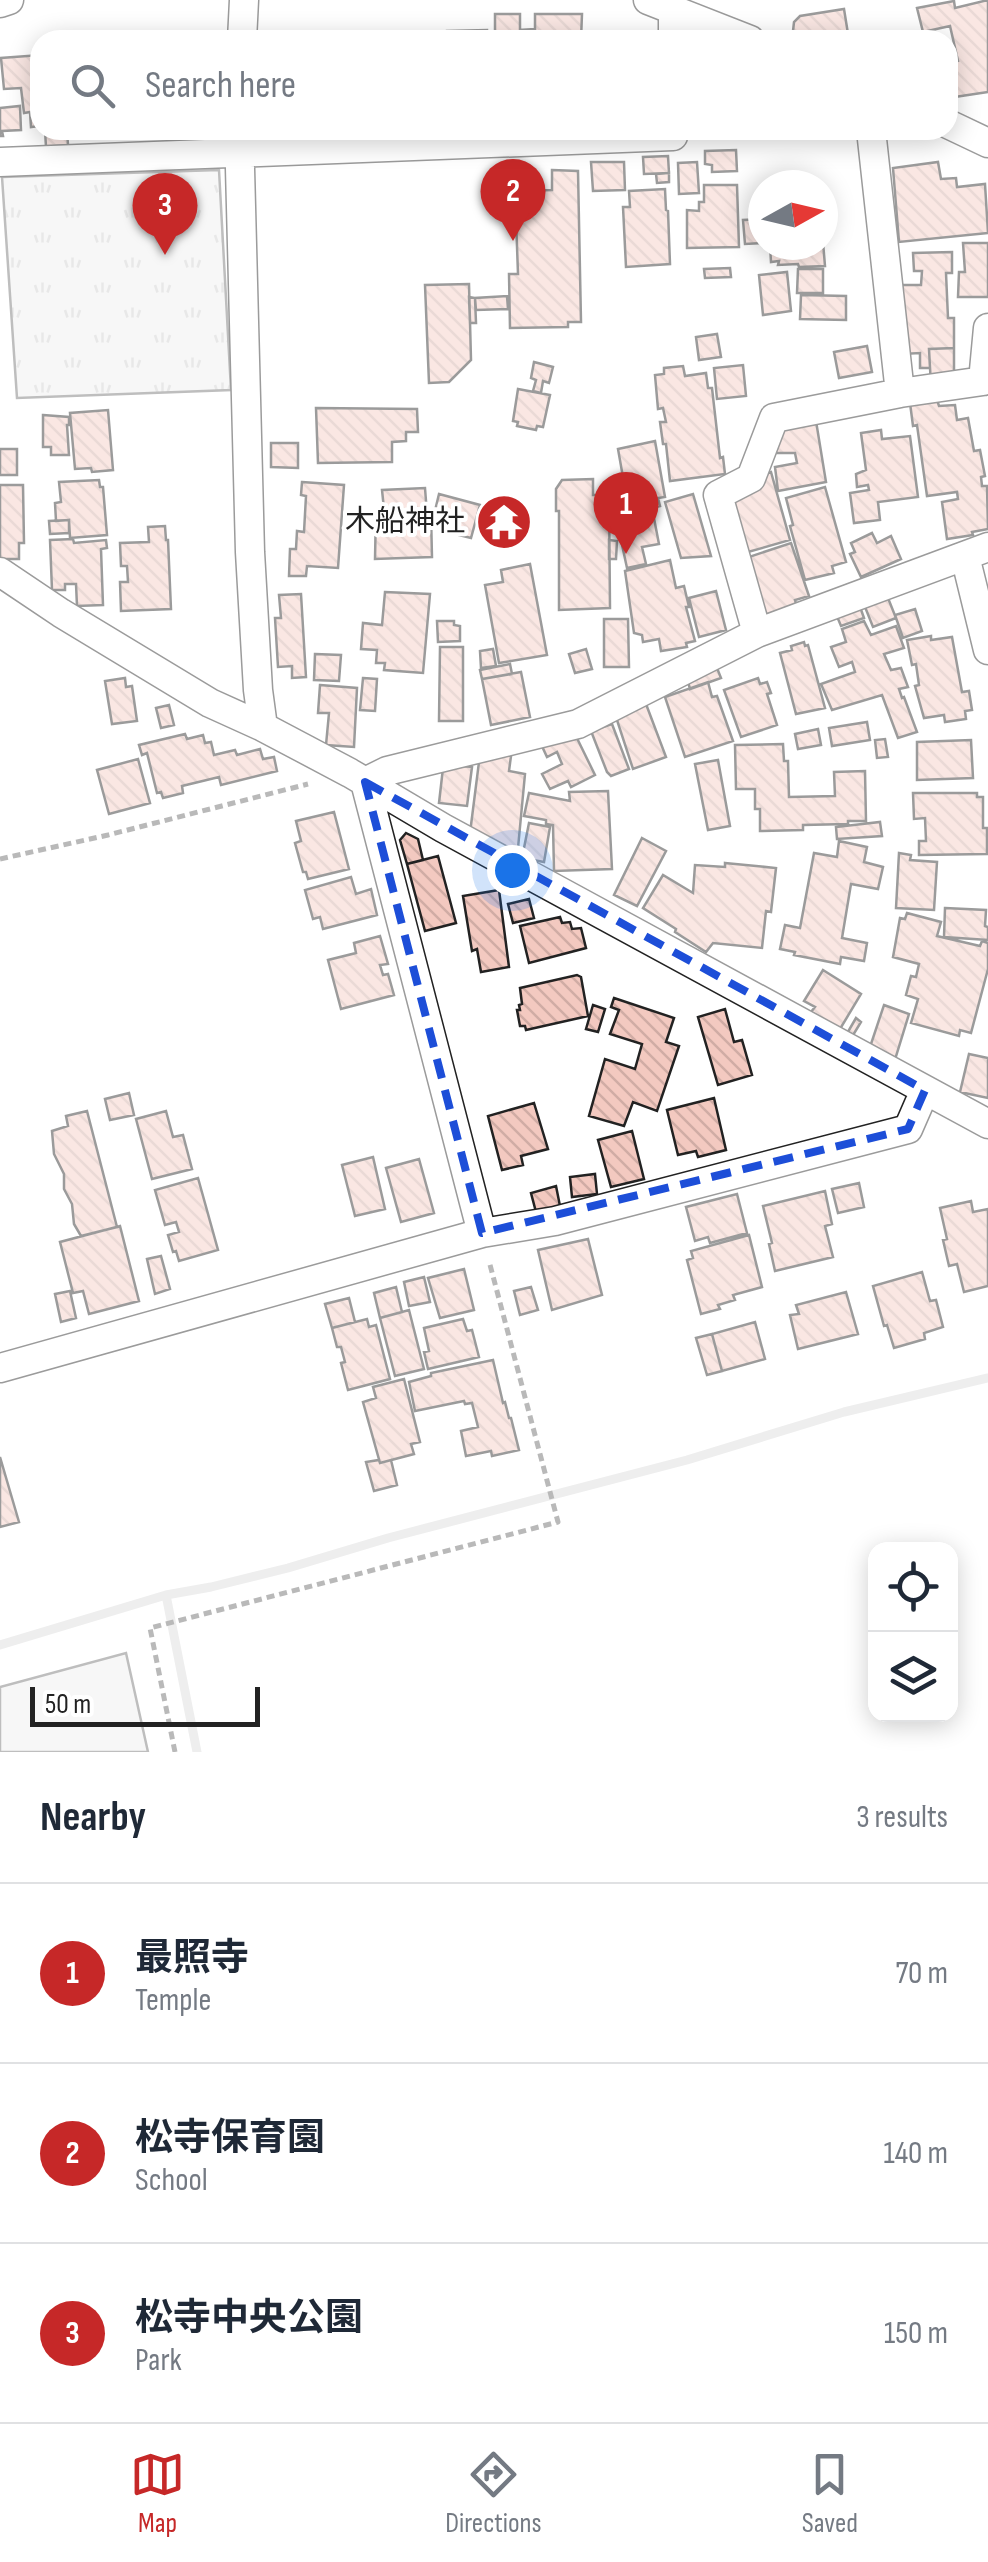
<!DOCTYPE html>
<html lang="en">
<head>
<meta charset="utf-8">
<style>
  :root { --surface:#fff; --page:#f6f6f7; --text:#1f2937; --muted:#747a83; --line:#e0e1e3; --accent:#c62828 }
  body { margin:0; font-family:"Sofia Sans Condensed","Noto Sans JP",sans-serif; background:var(--page); color:var(--text) }
  .controls { position:absolute; right:30px; bottom:30px; display:grid; overflow:hidden; border-radius:20px; box-shadow:0 5px 25px #0003 }
  .controls button { width:90px; height:90px; display:grid; place-items:center; padding:0; border:0; border-bottom:2px solid var(--line); background:var(--surface); color:var(--text); font:50px sans-serif }
  .compass { position:absolute; left:748px; top:170px; width:90px; height:90px; border-radius:50%; background:var(--surface); box-shadow:0 5px 25px #0003; rotate:82deg }
  .scale { position:absolute; left:30px; bottom:25px; width:230px; box-sizing:border-box; padding-left:10px; border:5px solid #222; border-top:0; font-size:28px; line-height:35px; white-space:nowrap; color:#222; -webkit-text-stroke:8px #fff; paint-order:stroke }
  .you { position:absolute; left:512px; top:870px; width:35px; height:35px; margin:-25px; border:8px solid #fff; border-radius:50%; background:#1a73e8; box-shadow:0 0 0 15px #1a73e833 }
  .badge { display:grid; place-items:center; width:65px; height:65px; border-radius:50%; background:var(--accent); color:#fff; font-size:32px; font-weight:700 }
  .pin { position:absolute; translate:-50% -82px; filter:drop-shadow(0 2px 5px #0008) }
  .pin::after { content:''; position:absolute; top:52px; width:35px; height:30px; background:inherit; clip-path:polygon(0 0,100% 0,50% 100%) }
  .list { margin:0; padding:0; list-style:none }
  h2 { display:flex; justify-content:space-between; align-items:center; height:130px; margin:0; padding:0 40px; font-size:42px }
  h2 small { font-size:32px; font-weight:400; color:var(--muted) }
  .list li { display:grid; grid-template-columns:65px 1fr auto; gap:30px; align-items:center; box-sizing:border-box; height:180px; padding:0 40px; border-top:2px solid var(--line) }
  .list b { display:block; font-size:38px; white-space:nowrap }
  .list p { margin:0; font-size:32px; white-space:nowrap; color:var(--muted) }
  .list em { font-size:32px; font-style:normal; color:var(--muted) }
  .icon { flex:none; width:55px; height:55px; fill:none; stroke:currentColor; stroke-width:2; stroke-linecap:round; stroke-linejoin:round }
  .map { position:relative; flex:none; width:988px; height:1752px; overflow:hidden }
  .search { position:absolute; background:var(--surface); box-shadow:0 5px 25px #0003; left:30px; right:30px; top:30px; height:110px; display:flex; align-items:center; gap:25px; box-sizing:border-box; padding:0 35px; border-radius:30px; color:var(--muted); font-size:38px }
  .sheet { height:670px; background:var(--surface) }
  nav { display:flex; justify-content:space-around; align-items:center; box-sizing:border-box; height:140px; border-top:2px solid var(--line); background:var(--surface); font-size:28px; color:var(--muted) }
  nav a { display:grid; justify-items:center; gap:5px }
  nav .on { color:var(--accent) }
  .map>svg:first-child { display:block }
  .park { fill:url(#park-tufts); stroke:#6f6f6f; stroke-width:2.5 }
  .pitch { fill:#eee; stroke:#6f6f6f; stroke-width:2.5 }
  .lines { fill:none; stroke-linecap:round; stroke-linejoin:round }
  .stream { stroke:#d9d9d9; stroke-width:9 }
  .building { fill:url(#building-back-hatch); stroke:#222; stroke-width:2.5 }
  .street-casing { stroke:#222; stroke-width:31 }
  .path { stroke:#646464; stroke-width:5; stroke-dasharray:8 5; stroke-linecap:butt }
  .street { stroke:#fff; stroke-width:28 }
  .marked { fill:none; stroke:#1d4ed8; stroke-width:8; stroke-dasharray:20 12; stroke-linejoin:round }
  .labels { text-anchor:middle; dominant-baseline:central; stroke-width:8; stroke-linejoin:round; paint-order:stroke }
  .poi-label { font-size:30px; fill:#222; stroke:#fff; text-anchor:end }
</style>
</head>
<body>
<div class="map">
<svg width="988" height="1752" viewBox="0 0 988 1752">
  <defs>
    <pattern id="park-tufts" width="24" height="20" patternUnits="userSpaceOnUse" patternTransform="scale(2.5)"><rect width="24" height="20" fill="#eee"/><path d="M3 7l-1-3M5 7V3M7 7l1-3M15 17l-1-3M17 17v-4M19 17l1-3" fill="none" stroke="#ccc"/></pattern>
    <pattern id="building-back-hatch" width="6" height="6" patternUnits="userSpaceOnUse" patternTransform="scale(2.5)"><rect width="6" height="6" fill="#f3c9c0"/><path d="M-1 5l2 2M0 0l6 6M5-1l2 2" fill="none" stroke="#d0aca5"/></pattern>
  </defs>
  <rect width="100%" height="100%" fill="#fff"/>
  <!-- park -->
  <path class="park" d="M219,170L231,390L17,398L2,177Z"/>
  <!-- pitch -->
  <path class="pitch" d="M126,1653L148,1752H0V1687Z"/>
  <g class="lines">
    <!-- stream -->
    <path class="stream" d="M166,1595L197,1752
      M0,1645L166,1595L211,1587L288,1568L388,1538L687,1460L844,1412L988,1378"/>
  </g>
  <!-- building -->
  <path class="building" d="M988,0V92L948,98V64L958,61L950,26L923,32L917,8L954,1L955,8Z
    M844,9L849,40H821V36L803,38L798,37L793,31L794,22L800,16Z
    M495,14H520V32L495,33Z
    M535,14H582L581,40H519L520,30L535,29Z
    M487,30V40H447V31Z
    M406,33L407,40H362L361,35Z
    M40,55V126L31,127L30,112L24,113L21,88L4,89L1,58Z
    M20,106L21,130L2,131L3,136H0V108Z
    M45,130H67L68,145L46,147Z
    M735,130H797L735,133Z
    M736,150L737,171L712,172V165L705,164V151Z
    M668,156L669,173L644,174L643,157Z
    M591,162H624L625,190L593,191Z
    M697,162L699,193L679,194L678,163Z
    M938,162L941,179L956,178L957,187L985,184L988,233L899,242L893,168Z
    M552,170L578,171L581,322H568V327L510,328L509,274H518L515,191L552,190Z
    M669,173V182L657,183L656,174Z
    M704,185H737L739,247L687,248V210L699,211V202H704Z
    M665,189L666,210L668,211L670,264L626,267L623,207H630L629,191Z
    M763,219V243L745,244L743,220Z
    M823,242L825,266L799,267L798,264L778,265L779,261L771,262L770,245H823Z
    M963,243H988V297H958L959,272H965Z
    M952,252V273H946L948,318H954V348L929,349L930,368H920V353L902,354L895,285H921L922,271H914L913,253Z
    M730,268L731,277L705,278L704,269Z
    M798,269H823V293H797Z
    M787,272L791,311L763,315L759,275Z
    M469,284L471,360L449,382L429,383L425,285Z
    M801,295L846,296V320L800,319Z
    M507,296L508,309L476,310L475,298Z
    M469,297L475,298L476,323H470Z
    M717,334L721,357L699,360L696,337Z
    M867,346L872,372L839,378L834,352Z
    M954,348V384L931,386L929,349Z
    M534,362L553,367L549,383L543,381L541,393L533,391L536,380L531,378Z
    M743,365L746,396L717,399L714,368Z
    M683,366L685,376L706,373L708,388H712L720,458L723,457L725,474L670,481L666,444H663L660,422H666L663,408L658,409L655,375L664,374V368Z
    M518,389L550,395L543,427L537,426L536,430L517,426L518,422L513,421Z
    M937,400L939,406L955,405L957,420L968,418L974,451L980,450L985,476L981,477L982,486H987L988,529L972,532L973,535L947,539L942,502L958,499L957,492L927,496L917,425L913,426L910,403Z
    M316,408L417,409L418,432H406V441L392,442V462L318,463Z
    M108,410L113,470L92,472L91,468L75,469L70,413Z
    M43,415L69,417V425H67L69,455H51V447H43Z
    M816,421L826,482L778,491L775,467L797,463L795,453H775L771,429Z
    M881,430L882,439L910,436L918,497L878,502L880,520L854,523L850,493L869,490L868,485L857,487L856,474L866,470L861,433Z
    M655,441L665,497L658,498L660,506L652,508L659,544L642,547L646,564L627,568L621,540H627L623,514H618L613,485L624,483L618,449Z
    M271,443H298V468L271,467Z
    M0,449H17V475H0Z
    M771,472L790,540L748,552L731,492L749,478Z
    M593,479V495H609L610,608L559,610V511H556V489L562,480Z
    M99,480L100,487H103L107,535L70,538L69,520L56,521L55,503L61,502L59,482Z
    M302,482L344,485L338,568L307,566L306,576H289L290,549H296L297,531L304,532L306,496L301,495Z
    M0,485H23L24,543H19V559H0Z
    M825,487L846,562L832,566L834,573L805,580L790,526L793,525L786,498Z
    M425,488L427,514H431L432,557L375,559L376,510L384,509L382,490Z
    M439,494L480,505L471,538L455,534L457,526L433,519Z
    M693,494L711,556L681,558L665,502Z
    M69,520V533L50,534L49,521Z
    M165,526L166,540H168L171,609L121,611L120,582H128L127,566H121L120,543L149,542L148,527Z
    M872,533L877,543L891,536L901,559L861,577L850,554L855,552L851,543Z
    M73,539L74,543L106,540L107,548L101,549L103,605L77,606L76,584H65V590H52L50,540Z
    M609,540L617,541L616,559H609Z
    M791,543L809,596L795,600L797,607L756,621L731,563Z
    M670,560L676,588L684,586L689,607H686L695,641L686,643L687,647L661,651L659,639L643,642L642,635L634,633L625,571Z
    M530,564L547,655L499,663L485,585L503,582L501,570Z
    M530,564L547,655L499,663L485,585L503,582L501,570Z
    M716,591L726,630L699,637L689,598Z
    M385,592L430,594L423,673L384,670L385,663H376L377,650L361,649L363,623L382,625Z
    M301,594L306,677L292,678V666L278,667L275,618H281L279,595Z
    M888,598L896,618L873,627L865,607Z
    M859,604L864,618L841,626L836,614Z
    M915,609L922,631L903,638L895,615Z
    M604,619H628L629,667H604Z
    M437,621H454V625L460,626V641L438,642Z
    M864,621L871,635L896,626L904,648L884,654L891,670L901,668L908,687L899,689L902,698L904,697L917,732L898,738L882,695L832,710L821,684L855,672L852,662L839,667L831,647L846,642L842,629Z
    M931,636V640L952,637L962,692L969,691L972,710L965,711L966,719L945,722L944,715L924,718L915,686L919,685L916,664L912,665L907,640Z
    M804,642L805,646L808,645L825,708L796,714L780,653L792,650L791,646Z
    M440,647H463V721H439Z
    M493,649L496,666L481,668L480,651Z
    M586,649L592,669L575,673L569,654Z
    M315,654L341,655L339,681L314,680Z
    M715,663L721,678L690,689L686,674Z
    M510,664L512,674L482,679L480,670Z
    M521,672L530,717L491,725L482,679Z
    M125,678L126,687L132,686L137,721L112,724L105,681Z
    M363,678L377,679L375,711L360,710Z
    M758,678L760,684L767,682L771,693L767,694L777,725L741,737L724,690Z
    M708,682L712,697L717,696L733,741L685,757L665,697Z
    M320,685L357,688L354,747L326,745L329,713H318Z
    M646,704L666,757L633,769L614,711Z
    M169,705L174,725L161,728L156,708Z
    M867,722L870,740L832,746L829,728Z
    M612,724L629,769L611,776L607,772L591,731Z
    M572,728L595,775L571,787L568,781L550,789L542,774L562,764L557,752L547,757L541,744Z
    M818,729L821,745L798,749L795,734Z
    M185,734L187,739L203,735L205,743L211,742L214,755L235,750L237,755L260,749L263,759L274,757L277,771L221,785L219,777L182,786L183,793L163,798L161,792L157,793L147,753L142,755L139,745Z
    M885,739L888,757L877,758L875,740Z
    M971,740L973,778L917,780V742Z
    M783,744L784,761H788L789,797L835,796L834,772L865,771L866,821H848V824L803,825V830L760,831V809H755V789H736L735,745Z
    M488,753L511,756L509,771L525,774L518,848H514L513,853L470,833L480,754Z
    M488,753L511,756L509,771L525,774L518,848H514L513,853L470,833L480,754Z
    M138,759L150,803L109,814L97,770Z
    M718,760L730,826L708,830L695,764Z
    M453,765L472,767L467,806L439,803L443,768Z
    M608,791L612,869L554,871L553,825L546,824V820L524,816L529,793L570,801L569,792Z
    M913,793H977V797H983V828H987V854L919,855V841H926L925,818L914,819Z
    M334,812L349,869L308,879L306,872H303L295,843L301,841L296,821Z
    M880,822L882,836L837,839L836,827Z
    M529,823L550,827L544,862L522,858Z
    M406,833L418,839L423,860L407,864L400,840Z
    M642,838L666,851L637,906L614,895Z
    M839,841L867,847L864,862L883,867L878,889L851,884L842,938L867,943L864,961L841,957L840,964L794,955L795,952L780,949L785,925L800,928L814,853L837,857Z
    M899,853L911,855L910,860L937,862L934,910L896,908Z
    M438,856L456,923L425,931L407,864Z
    M725,863L776,868L771,912L766,911L762,948L713,943L706,952L675,932L676,929L643,908L663,875L693,893L695,865L725,867Z
    M351,877L356,894L371,889L377,915L323,929L320,917L313,919L305,890Z
    M499,890L509,967L481,972L477,949L472,951L463,896Z
    M529,899L534,918L513,923L508,904Z
    M945,908L986,910L985,926L988,927V940L944,937Z
    M907,913L941,922L937,936L980,946L982,941L988,943V969L971,1033L960,1030L959,1036L911,1023L918,999L906,995L911,976L916,977L919,964L893,957L900,918L905,919Z
    M560,917L562,923L570,922L572,929L581,928L586,948L529,963L520,926Z
    M380,936L388,964L380,965L383,975L388,974L394,995L341,1009L328,960L356,953L354,943Z
    M823,970L861,994L840,1029L811,1012L815,1007L804,1001Z
    M577,975L581,977L588,1016L526,1030L525,1026H520L517,1010H520L519,1005L522,1004L520,988Z
    M614,998L674,1018L666,1042L679,1046L657,1111L633,1102L624,1126L589,1116L605,1059L635,1069L642,1044L610,1034L619,1010L611,1007Z
    M593,1005L605,1009L598,1032L586,1029Z
    M884,1005L909,1014L893,1066L867,1056Z
    M725,1009L734,1042L742,1040L752,1075L718,1085L698,1017Z
    M856,1018L861,1022L847,1045L842,1042Z
    M969,1054L988,1058V1098L960,1092Z
    M129,1093L134,1115L110,1120L105,1099Z
    M714,1098L726,1150L698,1157L696,1151L678,1155L667,1110Z
    M534,1103L548,1149L521,1156L523,1165L502,1170L488,1116Z
    M87,1111L117,1227L81,1236L74,1224L72,1204L64,1189V1174L54,1154L52,1131L68,1126L66,1116Z
    M166,1111L173,1137L183,1135L192,1169L152,1179L136,1119Z
    M632,1131L644,1179L611,1187L598,1140Z
    M373,1157L385,1209L355,1216L342,1165Z
    M419,1159L434,1213L401,1222L386,1168Z
    M595,1174L597,1194L572,1197L570,1177Z
    M198,1178L218,1250L179,1261L176,1251L173,1252L168,1235L179,1232L176,1222L165,1225L155,1190Z
    M859,1183L864,1207L838,1213L832,1189Z
    M556,1186L560,1206L536,1212L531,1193Z
    M825,1191L832,1224L825,1226L833,1257L775,1271L769,1244L772,1243L763,1206Z
    M737,1194L747,1233L710,1243L708,1237L695,1241L686,1207Z
    M971,1201L973,1212L988,1209V1286L964,1292L957,1264L949,1266L943,1240L947,1239L940,1208Z
    M120,1226L139,1301L89,1314L83,1291L73,1293L60,1242Z
    M749,1235L762,1287L733,1295L735,1300L718,1305L720,1309L701,1314L687,1260L693,1258L691,1251Z
    M588,1239L602,1295L552,1310L538,1250Z
    M161,1256L170,1289L155,1294L147,1259Z
    M464,1269L474,1310L440,1318L428,1278Z
    M922,1272L930,1301L936,1300L943,1327L924,1333L925,1339L894,1348L887,1325L884,1326L873,1286Z
    M424,1277L430,1302L409,1306L404,1282Z
    M396,1287L402,1312L380,1318L374,1293Z
    M531,1287L538,1310L520,1315L514,1291Z
    M70,1291L76,1318L61,1322L55,1294Z
    M846,1292L858,1334L798,1349L790,1315L799,1314L796,1305Z
    M349,1298L355,1322L332,1328L325,1304Z
    M409,1310L424,1369L395,1376L380,1318Z
    M367,1319L369,1327L376,1325L390,1379L348,1390L341,1363L345,1362L341,1347H337L332,1328Z
    M463,1319L467,1331L472,1330L479,1357L428,1369L424,1352L429,1351L424,1328Z
    M755,1322L765,1359L722,1371L712,1334Z
    M712,1334L722,1371L707,1375L696,1338Z
    M493,1360L503,1403L505,1402L509,1418H511L519,1450L492,1456L491,1451L466,1456L461,1431L478,1427L472,1403L465,1404L464,1401L415,1411L409,1382L431,1376V1373Z
    M404,1379L420,1442L411,1444L414,1454L380,1463L363,1402L376,1398L373,1387Z
    M0,1457L19,1522L0,1527Z
    M379,1460L380,1463L391,1460L397,1485L374,1491L366,1462Z"/>
  <g class="lines">
    <!-- street casing -->
    <g class="street-casing">
      <path id="street" d="M648,0L750,40
        M0,3L9,0
        M673,9V40
        M242,40L244,0
        M948,124L988,143
        M239,130L250,552L258,690L263,727
        M0,162L673,136V130
        M900,393L983,381L988,328
        M965,556L988,650
        M0,572L61,613L210,703L263,727L350,773L443,828L988,1124
        M757,633L718,495L751,478L774,418L900,393L871,130
        M365,782L387,771L578,724L757,633L988,547
        M482,1233L555,1221L908,1129L925,1090
        M0,1368L482,1233L365,782"/>
    </g>
    <!-- path -->
    <path class="path" d="M0,859L108,835L308,784
      M175,1752L150,1628L558,1522L489,1261"/>
    <!-- street -->
    <use href="#street" class="street"/>
  </g>
  <!-- marked area -->
  <path d="M0 0H988V1752H0ZM365,782L925,1090L908,1129L482,1233Z" fill="#fff" fill-opacity=".55" fill-rule="evenodd"/>
  <path class="marked" d="M365,782L925,1090L908,1129L482,1233Z"/>
  <!-- icons -->
  <defs>
    <g id="temple-disc" transform="scale(2.875)"><circle r="9.5" fill="#c62828" stroke="#fff"/><path d="M0-6L5-2H3V0L6.5 2.5H4V6H1.5V3h-3V6H-4V2.5H-6.5L-3 0V-2H-5Z" fill="#fff"/></g>
  </defs>
  <g fill-rule="evenodd">
    <use href="#temple-disc" x="504" y="522"/>
  </g>
  <g class="labels">
    <!-- poi labels -->
    <g class="poi-label">
      <text x="465" y="522">木船神社</text>
    </g>
  </g>
</svg>
<div class="controls">
<button><svg class="icon" aria-label="locate" viewBox="0 0 24 24"><circle cx="12" cy="12" r="6"/><path d="M12 2v4M12 18v4M2 12h4M18 12h4"/></svg></button>
<button><svg class="icon" aria-label="layers" viewBox="0 0 24 24"><path d="M12 4l9 5-9 5-9-5zM3 14l9 5 9-5"/></svg></button>
</div>
<svg class="compass" viewBox="-18 -18 36 36"><path d="M0-13l5 13h-10z" fill="#e53935"/><path d="M0 13l5-13h-10z" fill="#747a83"/></svg>
<div class="scale">50 m</div>
<div class="you"></div>
<div class="pin badge" style="left:626px;top:554px">1</div>
<div class="pin badge" style="left:513px;top:241px">2</div>
<div class="pin badge" style="left:165px;top:255px">3</div>
<div class="search"><svg class="icon" aria-label="search" viewBox="0 0 24 24"><circle cx="10" cy="10" r="6"/><path d="M15 15l6 6"/></svg>Search here</div>
</div>
<section class="sheet">
<h2>Nearby<small>3 results</small></h2>
<ul class="list">
<li><span class="badge">1</span><div><b>最照寺</b><p>Temple</p></div><em>70 m</em></li>
<li><span class="badge">2</span><div><b>松寺保育園</b><p>School</p></div><em>140 m</em></li>
<li><span class="badge">3</span><div><b>松寺中央公園</b><p>Park</p></div><em>150 m</em></li>
</ul>
</section>
<nav>
<a class="on"><svg class="icon" aria-label="map" viewBox="0 0 24 24"><path d="M3 6l6-2 6 2 6-2v14l-6 2-6-2-6 2zM9 4v14M15 6v14"/></svg>Map</a>
<a><svg class="icon" aria-label="directions" viewBox="0 0 24 24"><path d="M12 3l9 9-9 9-9-9zM9 14v-3h6M13 9l2 2-2 2"/></svg>Directions</a>
<a><svg class="icon" aria-label="saved" viewBox="0 0 24 24"><path d="M7 4h10v16l-5-4-5 4z"/></svg>Saved</a>
</nav>
</body>
</html>
